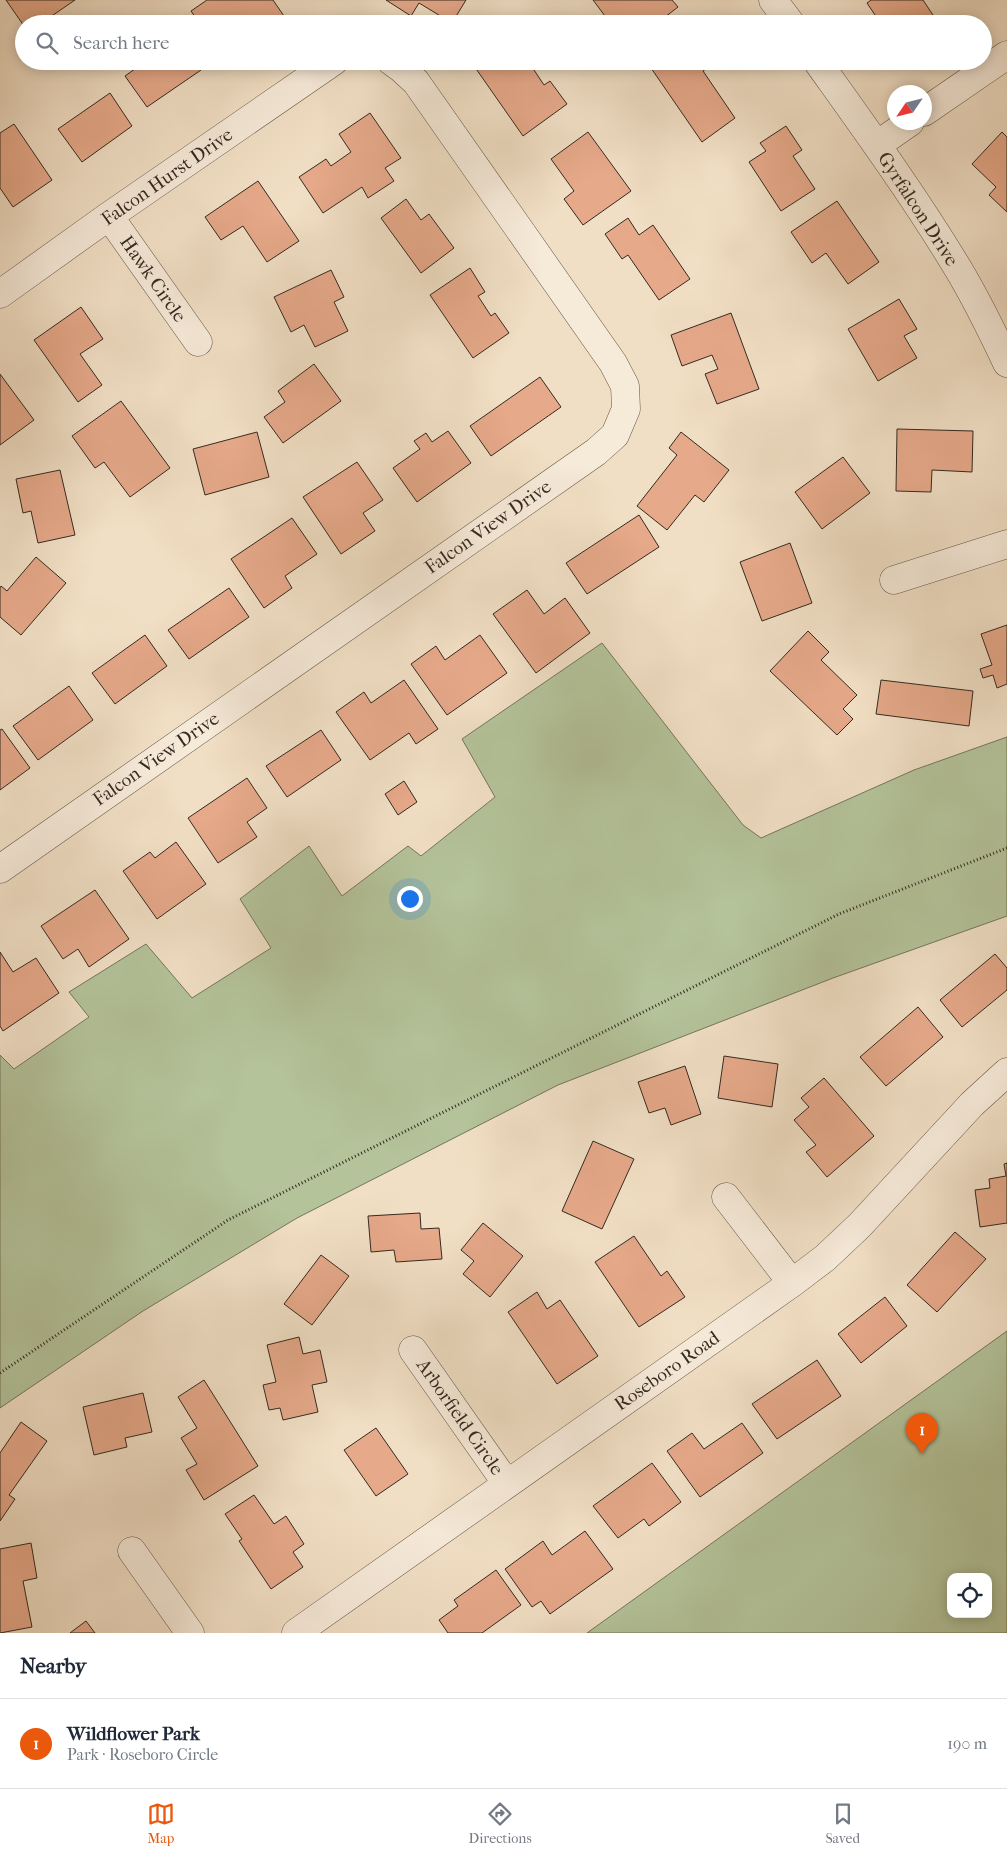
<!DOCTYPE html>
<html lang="en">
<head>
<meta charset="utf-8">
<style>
  :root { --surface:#fff; --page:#f6f6f7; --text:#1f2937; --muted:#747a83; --line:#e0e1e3; --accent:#ea580c }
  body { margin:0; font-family:"IM FELL French Canon",serif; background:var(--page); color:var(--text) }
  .controls { position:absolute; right:15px; bottom:15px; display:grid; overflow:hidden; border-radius:10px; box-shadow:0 2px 12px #0003 }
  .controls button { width:45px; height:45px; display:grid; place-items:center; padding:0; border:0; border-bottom:1px solid var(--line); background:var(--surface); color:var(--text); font:25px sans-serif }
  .compass { position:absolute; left:887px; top:85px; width:45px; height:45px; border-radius:50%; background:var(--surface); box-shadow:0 2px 12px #0003; rotate:235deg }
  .you { position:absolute; left:409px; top:898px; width:18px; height:18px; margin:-12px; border:4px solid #fff; border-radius:50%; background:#1a73e8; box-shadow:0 0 0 8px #1a73e833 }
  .badge { display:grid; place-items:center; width:32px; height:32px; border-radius:50%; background:var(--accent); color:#fff; font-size:16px; font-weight:700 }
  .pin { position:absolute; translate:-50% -41px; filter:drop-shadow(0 1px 2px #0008) }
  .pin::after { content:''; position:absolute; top:26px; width:18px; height:15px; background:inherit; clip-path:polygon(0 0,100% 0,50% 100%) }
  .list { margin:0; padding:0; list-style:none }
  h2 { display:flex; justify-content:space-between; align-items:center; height:65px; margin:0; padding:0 20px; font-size:21px }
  h2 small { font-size:16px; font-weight:400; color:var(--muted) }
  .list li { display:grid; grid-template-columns:32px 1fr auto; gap:15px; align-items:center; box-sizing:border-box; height:90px; padding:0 20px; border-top:1px solid var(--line) }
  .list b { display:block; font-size:19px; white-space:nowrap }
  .list p { margin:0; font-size:16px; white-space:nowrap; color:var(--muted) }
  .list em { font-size:16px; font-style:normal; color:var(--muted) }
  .icon { flex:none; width:28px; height:28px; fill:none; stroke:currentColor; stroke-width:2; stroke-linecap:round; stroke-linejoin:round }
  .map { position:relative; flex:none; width:1007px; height:1633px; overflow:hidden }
  .search { position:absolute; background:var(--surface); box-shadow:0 2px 12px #0003; left:15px; right:15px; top:15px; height:55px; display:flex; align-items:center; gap:12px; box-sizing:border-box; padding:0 18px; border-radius:28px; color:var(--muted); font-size:19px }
  .sheet { height:155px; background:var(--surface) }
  nav { display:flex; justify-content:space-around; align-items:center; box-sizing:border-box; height:70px; border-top:1px solid var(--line); background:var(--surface); font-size:14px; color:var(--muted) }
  nav a { display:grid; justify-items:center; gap:2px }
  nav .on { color:var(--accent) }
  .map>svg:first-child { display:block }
  .green { fill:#b4c39a; stroke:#74765d; fill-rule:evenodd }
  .building { fill:#e6a98a; stroke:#342a20 }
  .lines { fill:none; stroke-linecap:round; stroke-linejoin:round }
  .minor-casing { stroke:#635749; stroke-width:29 }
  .path { stroke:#342a20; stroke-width:3; stroke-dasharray:1 2.5; stroke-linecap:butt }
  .minor { stroke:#f6ead9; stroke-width:28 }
  .labels { text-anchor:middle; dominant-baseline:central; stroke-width:4.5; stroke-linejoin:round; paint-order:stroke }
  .street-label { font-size:19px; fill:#342a20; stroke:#f6ead9 }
</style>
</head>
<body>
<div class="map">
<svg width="1007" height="1633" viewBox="0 0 1007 1633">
  <rect width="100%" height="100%" fill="#f1dfc5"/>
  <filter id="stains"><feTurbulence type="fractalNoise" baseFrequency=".004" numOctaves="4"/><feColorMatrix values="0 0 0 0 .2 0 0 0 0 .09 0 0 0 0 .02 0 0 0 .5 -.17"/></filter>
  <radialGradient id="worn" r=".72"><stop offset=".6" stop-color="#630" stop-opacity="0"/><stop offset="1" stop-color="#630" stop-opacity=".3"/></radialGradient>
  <!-- green -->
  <path class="green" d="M602,643L743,825L761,838L914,770L1007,737V916L833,978L558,1085L297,1218L143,1311L0,1408V1055L14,1069L89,1017L69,992L146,944L192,998L271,948L240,899L309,846L342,896L408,846L421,856L495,797L462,739Z
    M1007,1331V1633H587ZM951,1577H988V1614H951Z"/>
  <!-- building -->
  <path class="building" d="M6,0H75L40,24H24V26Z
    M207,0H273L286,19L280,24H250L245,17L236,24H200L191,11Z
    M386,0H466L452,23L419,3L411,16Z
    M593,0H672L678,7L656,24H611Z
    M871,0H923L939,24H881L867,3Z
    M146,61H195L201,70L147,107L125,76Z
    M474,61H528L544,85L550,81L567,104L523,136L472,63Z
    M660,61H717L703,71L735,118L702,142L651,68Z
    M110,93L132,126L82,162L58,129Z
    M370,113L401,158L385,168L394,181L368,198L362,187L323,213L299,177L326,159L331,166L351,152L339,134Z
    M14,124L52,180L13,207L0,188V133Z
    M786,126L802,150L793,156L815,189L781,211L749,162L766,151L760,143Z
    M588,132L631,191L583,225L564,199L574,191L551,159Z
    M1002,132L1007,137V212L989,195L996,187L972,164Z
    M258,181L299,241L267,262L243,226L221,240L205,217Z
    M406,199L421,220L429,214L454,248L421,273L381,218Z
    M837,201L879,262L848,284L826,253L812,263L791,232Z
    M628,218L639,235L653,225L690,279L659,300L628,255L622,259L605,234Z
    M470,268L485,292L478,296L491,316L495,313L509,333L473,358L430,295Z
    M331,270L344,297L334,302L348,331L315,347L304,325L291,332L274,297Z
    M899,299L917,329L904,336L917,358L878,381L848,329Z
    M81,307L103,339L80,354L102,385L78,402L34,340Z
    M731,313L759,389L717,404L705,374L718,369L712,355L682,366L671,335Z
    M314,364L341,401L283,443L264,417L285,402L278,391Z
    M0,374L34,420L0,445Z
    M540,377L561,407L491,456L470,426Z
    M121,401L170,468L130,497L104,462L95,468L72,436Z
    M897,429L973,431L972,472L932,470L931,492L896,491Z
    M448,431L471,463L417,502L393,468L420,449L414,441L426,433L432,442Z
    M257,432L269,477L205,495L193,449Z
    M681,432L729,470L704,502L695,495L667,530L637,506L677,455L669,448Z
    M843,457L870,493L822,529L795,492Z
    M357,462L383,500L363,513L375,531L341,554L303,497Z
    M60,470L75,535L38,543L31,511L23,513L16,479Z
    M639,515L659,547L587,594L566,563Z
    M292,518L317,554L285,576L292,588L264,608L231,559Z
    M790,543L812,603L762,621L740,562Z
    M36,557L66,583L21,635L0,617V588L1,586L7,591Z
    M229,588L249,617L189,659L168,630Z
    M527,590L544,614L565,598L590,633L536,673L493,614Z
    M1007,625V684L997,688L993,675L983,678L980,669L992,665L981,634Z
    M808,631L829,652L821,660L857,695L843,709L853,719L837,735L770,671Z
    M145,635L167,666L115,704L92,673Z
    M480,635L507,673L447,715L411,664L436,646L445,660Z
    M404,680L438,729L416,744L409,733L370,760L336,712L364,692L371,703Z
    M881,680L973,691L969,726L876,714Z
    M69,686L93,720L38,760L13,726Z
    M2,729L30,768L0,790V730Z
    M321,730L341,760L287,797L266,766Z
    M247,778L267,808L247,822L257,837L218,863L188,818Z
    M404,781L417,802L398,815L385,794Z
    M176,842L206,884L157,919L123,871L150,852L155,858Z
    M95,890L129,939L89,967L78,949L63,959L41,926Z
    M0,952L13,972L36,958L59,993L3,1031L0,1026Z
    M995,954L1007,968V990L962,1027L940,1000Z
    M918,1007L943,1037L886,1086L860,1057Z
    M724,1056L778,1064L772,1107L718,1098Z
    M685,1066L701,1114L671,1125L665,1108L649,1113L638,1082Z
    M824,1078L874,1136L827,1177L806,1152L816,1145L794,1120L809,1107L801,1098Z
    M593,1141L634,1159L602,1229L562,1211Z
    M1007,1163V1223L980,1227L975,1190L990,1188L989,1179L1006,1176L1004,1164Z
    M420,1213L421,1229L439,1228L442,1259L396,1262L394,1250L371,1252L368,1216Z
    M483,1223L523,1256L490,1297L463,1274L474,1261L461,1250Z
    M955,1232L986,1259L937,1312L907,1285Z
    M634,1236L661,1276L667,1271L685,1297L639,1327L595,1262Z
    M321,1255L349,1276L312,1325L284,1304Z
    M537,1292L547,1309L560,1300L598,1356L557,1384L508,1312Z
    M885,1297L907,1326L861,1363L838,1334Z
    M299,1337L303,1354L320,1350L327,1382L312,1385L318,1412L283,1420L280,1408L269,1410L263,1385L276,1382L267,1345Z
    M817,1360L841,1396L777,1439L752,1404Z
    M204,1380L258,1466L204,1500L186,1470L197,1464L181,1438L197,1428L178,1397Z
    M143,1393L152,1432L125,1438L127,1447L94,1455L83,1407Z
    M21,1422L47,1441L9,1495L15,1499L0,1521V1453Z
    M742,1423L763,1453L700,1497L667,1451L692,1433L704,1449Z
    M376,1428L408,1474L376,1496L344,1450Z
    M652,1463L681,1502L649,1526L644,1519L618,1538L593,1506Z
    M254,1495L274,1524L286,1516L304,1544L293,1552L303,1567L271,1589L239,1541L242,1539L225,1514Z
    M585,1531L613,1569L550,1614L541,1601L532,1607L505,1569L543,1541L552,1555Z
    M31,1543L37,1578L23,1581L32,1627L0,1633V1549Z
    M496,1570L521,1605L482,1633H448L439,1620L458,1606L454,1600Z
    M86,1621L95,1633H70Z"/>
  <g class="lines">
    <!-- minor casing -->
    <g class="minor-casing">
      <path id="minor" d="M773,0L791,24
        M817,61C864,127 912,193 954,262C974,294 991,329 1007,363
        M924,112L1007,55
        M877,145L910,122
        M109,216L198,342
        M0,294L109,216L334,61
        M894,580L1007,544
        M0,869L596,452L615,435L626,409L625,386L613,363L416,82L402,69L391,61
        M726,1197L792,1283
        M413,1350L507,1484
        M132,1551L190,1633
        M296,1633L792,1283L825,1258L860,1225L972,1104L1007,1072"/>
    </g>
    <!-- path -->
    <path class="path" d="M0,1373L228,1220L839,914L1007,848"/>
    <!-- minor -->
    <use href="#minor" class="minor"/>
  </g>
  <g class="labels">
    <!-- street labels -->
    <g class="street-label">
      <text transform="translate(167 177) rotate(-35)">Falcon Hurst Drive</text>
      <text transform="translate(918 209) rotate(57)">Gyrfalcon Drive</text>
      <text transform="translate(153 279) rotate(55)">Hawk Circle</text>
      <text transform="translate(488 527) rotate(-35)">Falcon View Drive</text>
      <text transform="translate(156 759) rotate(-35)">Falcon View Drive</text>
      <text transform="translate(667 1371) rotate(-35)">Roseboro Road</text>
      <text transform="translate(460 1417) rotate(55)">Arborfield Circle</text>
    </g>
  </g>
  <rect width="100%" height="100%" filter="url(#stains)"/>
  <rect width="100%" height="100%" fill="url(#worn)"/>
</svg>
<div class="controls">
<button><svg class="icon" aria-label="locate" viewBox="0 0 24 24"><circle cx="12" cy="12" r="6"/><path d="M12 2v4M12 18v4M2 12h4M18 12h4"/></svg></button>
</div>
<svg class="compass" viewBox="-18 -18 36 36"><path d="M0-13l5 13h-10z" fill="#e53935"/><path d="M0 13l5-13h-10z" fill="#747a83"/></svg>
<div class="you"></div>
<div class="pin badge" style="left:922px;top:1454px">1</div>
<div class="search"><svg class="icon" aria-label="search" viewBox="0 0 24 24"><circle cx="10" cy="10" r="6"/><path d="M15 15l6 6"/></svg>Search here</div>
</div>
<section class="sheet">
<h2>Nearby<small></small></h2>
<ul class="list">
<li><span class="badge">1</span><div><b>Wildflower Park</b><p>Park · Roseboro Circle</p></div><em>190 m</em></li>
</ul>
</section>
<nav>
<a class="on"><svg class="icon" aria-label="map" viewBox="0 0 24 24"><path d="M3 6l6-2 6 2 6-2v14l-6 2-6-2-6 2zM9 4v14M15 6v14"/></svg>Map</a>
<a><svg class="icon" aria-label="directions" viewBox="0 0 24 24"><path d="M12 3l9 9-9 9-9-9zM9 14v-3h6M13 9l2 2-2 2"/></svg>Directions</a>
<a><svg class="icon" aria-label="saved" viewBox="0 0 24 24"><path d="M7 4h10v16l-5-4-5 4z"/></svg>Saved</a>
</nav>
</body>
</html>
